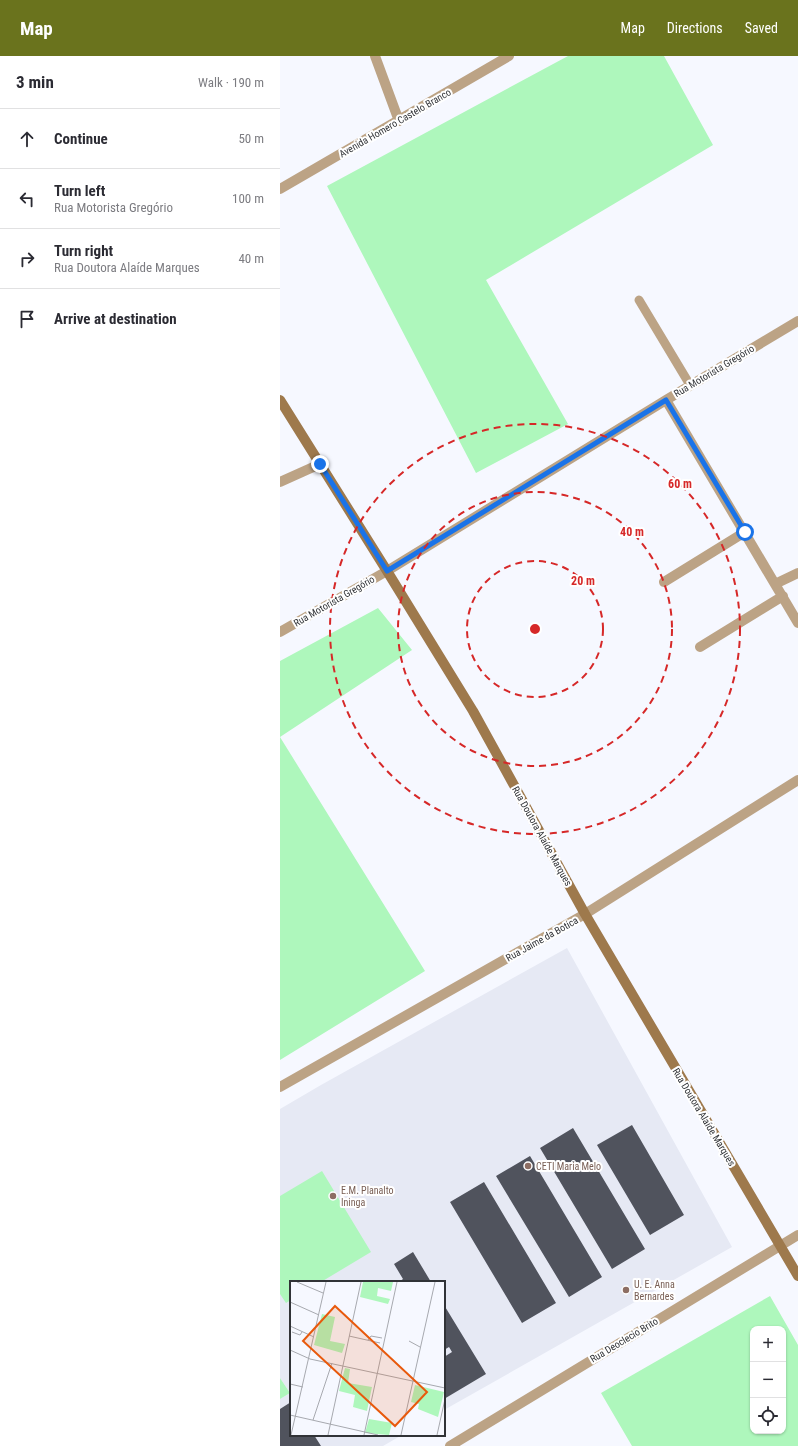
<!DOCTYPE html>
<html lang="en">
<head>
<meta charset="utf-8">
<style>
  :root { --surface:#fff; --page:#f2f2f3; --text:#2b2b33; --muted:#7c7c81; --line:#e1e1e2; --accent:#6a731d }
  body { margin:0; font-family:"Roboto Condensed",sans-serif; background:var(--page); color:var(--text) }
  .controls { position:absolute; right:12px; bottom:12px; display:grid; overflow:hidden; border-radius:8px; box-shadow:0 1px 3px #0004 }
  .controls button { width:36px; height:36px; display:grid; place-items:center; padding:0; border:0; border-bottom:1px solid var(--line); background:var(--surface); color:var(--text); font:20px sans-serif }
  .stop { position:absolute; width:12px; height:12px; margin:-9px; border:3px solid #1a73e8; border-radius:50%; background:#fff }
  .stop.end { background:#1a73e8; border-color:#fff; box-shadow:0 1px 4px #0008 }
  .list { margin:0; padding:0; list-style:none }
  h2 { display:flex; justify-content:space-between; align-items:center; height:52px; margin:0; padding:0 16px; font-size:17px }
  h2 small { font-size:13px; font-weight:400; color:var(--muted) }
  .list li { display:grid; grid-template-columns:26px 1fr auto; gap:12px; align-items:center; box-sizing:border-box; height:60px; padding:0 16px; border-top:1px solid var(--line) }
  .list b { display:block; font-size:15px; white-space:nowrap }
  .list p { margin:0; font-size:13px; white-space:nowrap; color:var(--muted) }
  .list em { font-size:13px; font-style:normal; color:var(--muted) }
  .icon { flex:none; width:22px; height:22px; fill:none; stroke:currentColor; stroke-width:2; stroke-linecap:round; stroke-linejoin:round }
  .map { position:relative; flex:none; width:518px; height:1390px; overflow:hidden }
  header { display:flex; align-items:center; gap:24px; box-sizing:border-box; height:56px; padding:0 20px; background:var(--accent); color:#fff }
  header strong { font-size:19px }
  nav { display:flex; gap:22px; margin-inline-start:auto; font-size:14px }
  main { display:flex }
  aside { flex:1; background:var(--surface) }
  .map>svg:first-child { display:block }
  .built { fill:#e6e9f4 }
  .green { fill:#aef7bc; fill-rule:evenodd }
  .building { fill:#50535d }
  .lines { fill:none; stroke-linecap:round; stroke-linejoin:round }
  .lane { stroke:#bca385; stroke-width:9 }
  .street { stroke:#bca385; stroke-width:10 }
  .secondary { stroke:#9e794c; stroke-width:10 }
  .route { stroke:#1a73e8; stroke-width:5 }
  .ring { fill:none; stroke:#d62828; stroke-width:2; stroke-dasharray:7 5 }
  .education-dot { fill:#8d6e63; stroke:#fff; stroke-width:1.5 }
  .labels { text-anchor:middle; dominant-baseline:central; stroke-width:4; stroke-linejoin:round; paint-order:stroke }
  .street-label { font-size:10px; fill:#313337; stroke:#fff }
  .education-label { font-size:10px; fill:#785e54; stroke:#fff; text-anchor:start }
  .inset-road { fill:none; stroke:#a7a9af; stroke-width:1 }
  .view { fill:#e8590c; fill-opacity:0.15; stroke:#e8590c; stroke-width:2 }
  .inset-edge { fill:none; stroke:#313337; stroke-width:2 }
  .centre { fill:#d62828; stroke:#fff; stroke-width:2 }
  .ring-label { font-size:12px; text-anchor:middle; font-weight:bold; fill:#d62828; stroke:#fff; stroke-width:4; stroke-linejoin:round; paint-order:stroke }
</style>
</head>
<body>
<header>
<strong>Map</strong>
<nav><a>Map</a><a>Directions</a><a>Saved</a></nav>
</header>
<main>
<aside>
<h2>3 min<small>Walk · 190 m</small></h2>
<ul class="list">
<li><svg class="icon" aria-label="ahead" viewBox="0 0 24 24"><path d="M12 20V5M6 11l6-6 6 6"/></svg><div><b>Continue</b></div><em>50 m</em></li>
<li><svg class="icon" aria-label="left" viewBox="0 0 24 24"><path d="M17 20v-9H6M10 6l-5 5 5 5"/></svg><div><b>Turn left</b><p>Rua Motorista Gregório</p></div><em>100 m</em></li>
<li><svg class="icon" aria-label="right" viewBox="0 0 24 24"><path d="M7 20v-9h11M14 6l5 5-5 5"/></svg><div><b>Turn right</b><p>Rua Doutora Alaíde Marques</p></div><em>40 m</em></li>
<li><svg class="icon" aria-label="arrive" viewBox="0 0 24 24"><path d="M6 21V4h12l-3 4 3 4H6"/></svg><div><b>Arrive at destination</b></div></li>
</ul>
</aside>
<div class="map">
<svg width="518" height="1390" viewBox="0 0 518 1390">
  <rect width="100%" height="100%" fill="#f6f8ff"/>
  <!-- built -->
  <path class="built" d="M287,892L452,1191L164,1354V1226H11V1379H122L103,1390H0V1343L10,1337L0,1322V1053L41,1029Z"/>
  <!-- green -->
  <path class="green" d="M288,0H384L433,89L206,224L288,368L196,417L47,130Z
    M98,552L132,594L0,681L145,915L0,1004V605Z
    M42,1115L91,1196L41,1226H11V1244L6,1247L0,1238V1140Z
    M490,1240L518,1289V1390H352L321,1337ZM473,1273H503V1375H473Z
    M0,1322L10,1337L0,1343Z"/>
  <!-- building -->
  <path class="building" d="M352,1069L404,1159L370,1179L317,1089Z
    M293,1072L365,1193L332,1213L260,1092Z
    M250,1100L322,1221L289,1241L216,1120Z
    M204,1126L276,1247L242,1267L170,1146Z
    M133,1196L151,1226H119L123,1223L114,1208Z
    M164,1249L206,1318L164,1343V1301L172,1296L169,1291L164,1294Z
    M11,1346V1379H34L41,1390H0V1353Z"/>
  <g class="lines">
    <!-- lane -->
    <path class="lane" d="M359,244L410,329"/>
    <!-- street -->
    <path class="street" d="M95,0L119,65
      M0,133L229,0
      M386,344L518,567
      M0,426L40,408
      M384,526L465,476
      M495,528L518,517
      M0,576L107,515L386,344L518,265
      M420,591L503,540
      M0,1031L305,858L518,724
      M170,1390L518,1179"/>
    <!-- secondary -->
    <path class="secondary" d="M0,344L107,515L193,655L305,858L518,1220"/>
  </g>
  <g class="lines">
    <!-- route -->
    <path class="route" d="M40,408L107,515L386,344L465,476"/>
  </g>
  <!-- distance rings -->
  <g class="ring">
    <circle cx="255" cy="573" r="68"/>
    <circle cx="255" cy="573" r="137"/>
    <circle cx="255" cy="573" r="205"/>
  </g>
  <!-- markers -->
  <g class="education-dot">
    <circle cx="248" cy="1110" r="4"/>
    <circle cx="53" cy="1140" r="4"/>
    <circle cx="346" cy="1234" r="4"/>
  </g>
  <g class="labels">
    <!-- street labels -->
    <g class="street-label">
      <text transform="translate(115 67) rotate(-30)">Avenida Homero Castelo Branco</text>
      <text transform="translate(434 315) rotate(-31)">Rua Motorista Gregório</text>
      <text transform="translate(54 545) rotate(-30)">Rua Motorista Gregório</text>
      <text transform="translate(262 780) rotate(61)">Rua Doutora Alaíde Marques</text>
      <text transform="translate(262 883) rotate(-29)">Rua Jaime da Botica</text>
      <text transform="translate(424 1061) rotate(59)">Rua Doutora Alaíde Marques</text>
      <text transform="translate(344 1284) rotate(-31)">Rua Deoclecio Brito</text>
    </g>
    <!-- education labels -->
    <g class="education-label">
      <text x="256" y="1110">CETI Maria Melo</text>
      <text x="61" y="1134">E.M. Planalto<tspan x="61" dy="12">Ininga</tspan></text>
      <text x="354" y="1228">U. E. Anna<tspan x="354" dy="12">Bernardes</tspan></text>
    </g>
  </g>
  <!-- overview -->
  <g transform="translate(10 1225)">
    <rect width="155" height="155" fill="#f6f8ff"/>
    <path d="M73,1H103L101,10L88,7L87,15L100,18L98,23L70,16ZM32,33L45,36L40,60L55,63L52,72L24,64ZM55,87L60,88L58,102L82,106L77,130L63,126L65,114L49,110ZM125,104L154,111L148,136L128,128L129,123L121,121ZM79,138L102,142L99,154L75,152Z" fill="#aef7bc"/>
    <path class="inset-road" d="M7,1L33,12M0,21L29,34M0,45L24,56M2,51L10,54L12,51M59,55L90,62M78,59L81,55L92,57M119,60L130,66M0,69L20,78L155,107M0,103L13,106M0,134L88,154M23,139L42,82M1,154L36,1M38,154L71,1M74,154L107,1M111,154L145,1M147,154L155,118"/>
    <path class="view" d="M45,25L137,111L105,145L13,60Z"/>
    <rect width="155" height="155" class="inset-edge"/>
  </g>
  <circle cx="255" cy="573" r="6" class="centre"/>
  <g class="ring-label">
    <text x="400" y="432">60 m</text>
    <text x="352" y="480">40 m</text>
    <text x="303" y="529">20 m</text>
  </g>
</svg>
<div class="controls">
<button>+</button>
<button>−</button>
<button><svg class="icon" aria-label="locate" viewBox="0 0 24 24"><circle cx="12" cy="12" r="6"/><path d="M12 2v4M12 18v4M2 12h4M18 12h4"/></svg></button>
</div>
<div class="stop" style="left:465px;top:476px"></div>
<div class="stop end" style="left:40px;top:408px"></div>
</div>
</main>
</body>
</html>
